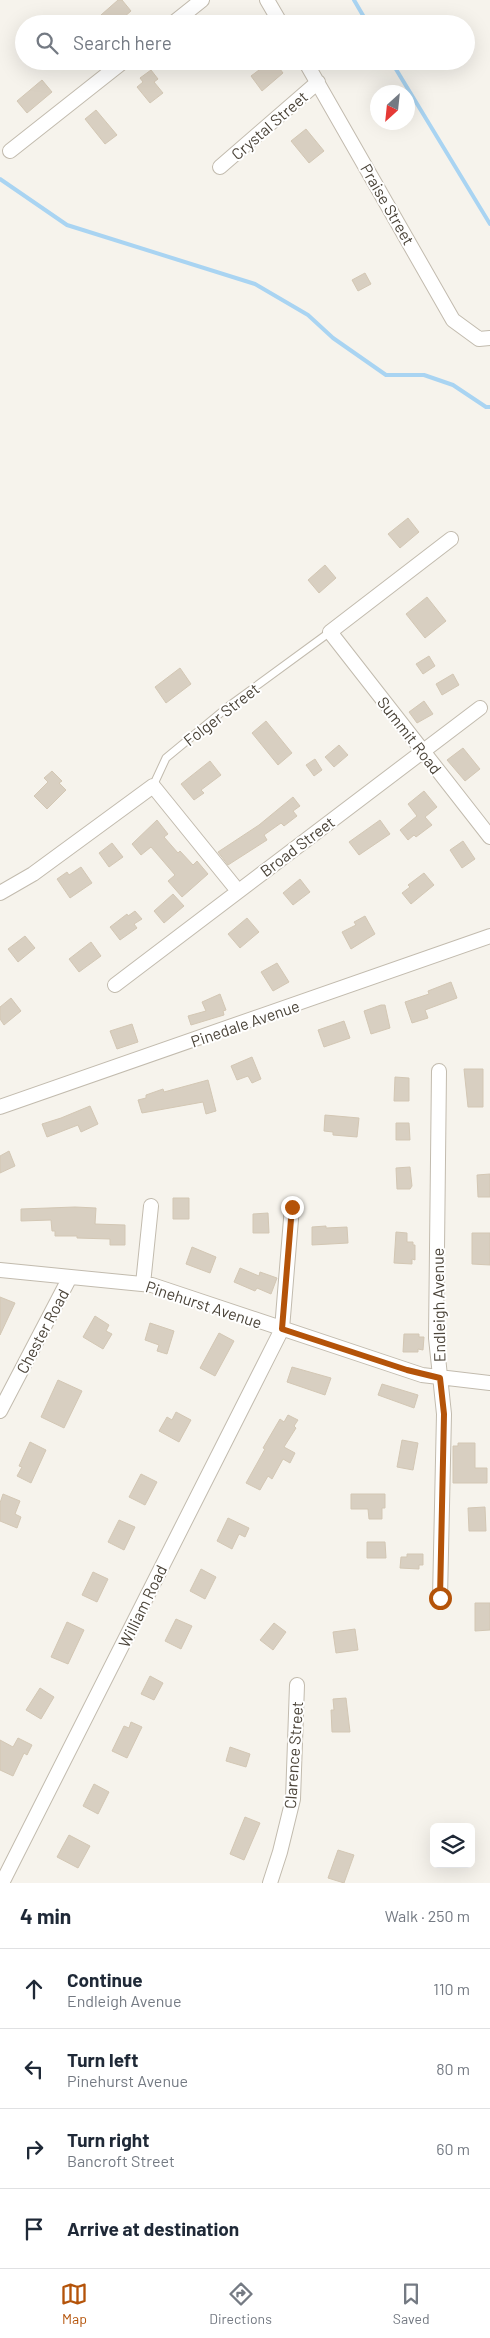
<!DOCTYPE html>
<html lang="en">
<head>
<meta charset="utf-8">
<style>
  :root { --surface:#fff; --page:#f2f2f3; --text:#1f2937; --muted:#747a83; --line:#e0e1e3; --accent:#b45309 }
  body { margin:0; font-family:Barlow,sans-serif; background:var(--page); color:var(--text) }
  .controls { position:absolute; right:15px; bottom:15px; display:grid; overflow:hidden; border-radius:8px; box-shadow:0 5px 20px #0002 }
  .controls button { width:45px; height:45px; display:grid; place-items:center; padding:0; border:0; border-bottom:1px solid var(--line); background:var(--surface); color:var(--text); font:25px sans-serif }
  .compass { position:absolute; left:370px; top:85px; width:45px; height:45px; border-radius:50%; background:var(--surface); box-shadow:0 5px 20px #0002; rotate:207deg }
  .stop { position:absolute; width:15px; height:15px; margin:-11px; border:4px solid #b45309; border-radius:50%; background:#fff }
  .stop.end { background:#b45309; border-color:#fff; box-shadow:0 1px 5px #0008 }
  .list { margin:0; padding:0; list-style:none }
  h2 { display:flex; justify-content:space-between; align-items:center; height:65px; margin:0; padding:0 20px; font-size:21px }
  h2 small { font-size:16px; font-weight:400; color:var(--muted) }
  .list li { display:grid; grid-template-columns:32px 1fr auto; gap:15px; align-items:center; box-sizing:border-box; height:80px; padding:0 20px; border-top:1px solid var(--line) }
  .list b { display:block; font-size:19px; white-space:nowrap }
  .list p { margin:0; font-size:16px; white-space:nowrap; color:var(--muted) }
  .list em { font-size:16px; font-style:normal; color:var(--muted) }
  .icon { flex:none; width:28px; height:28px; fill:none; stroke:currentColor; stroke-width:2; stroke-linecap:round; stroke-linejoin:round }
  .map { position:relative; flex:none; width:490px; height:1883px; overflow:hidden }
  .search { position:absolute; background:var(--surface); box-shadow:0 5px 20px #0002; left:15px; right:15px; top:15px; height:55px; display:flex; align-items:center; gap:12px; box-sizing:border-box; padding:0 18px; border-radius:28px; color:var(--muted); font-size:19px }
  .sheet { height:385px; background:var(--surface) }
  nav { display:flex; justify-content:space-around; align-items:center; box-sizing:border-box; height:70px; border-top:1px solid var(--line); background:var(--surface); font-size:14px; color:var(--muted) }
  nav a { display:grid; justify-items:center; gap:2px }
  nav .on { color:var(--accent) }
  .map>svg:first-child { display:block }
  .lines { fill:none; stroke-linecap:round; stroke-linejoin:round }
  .stream { stroke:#a9d4f2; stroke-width:4 }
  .building { fill:#d8cfc1; stroke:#d3c7b4 }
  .service-casing { stroke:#c2bbae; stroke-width:9 }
  .minor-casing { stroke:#c2bbae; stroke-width:16 }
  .service { stroke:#fff; stroke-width:7 }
  .minor { stroke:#fff; stroke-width:14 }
  .route { stroke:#b45309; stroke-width:6 }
  .labels { text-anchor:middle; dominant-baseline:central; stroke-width:4; stroke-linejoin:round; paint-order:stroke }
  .street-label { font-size:16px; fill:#4b4439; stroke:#fff }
</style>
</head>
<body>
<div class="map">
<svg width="490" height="1883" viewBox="0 0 490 1883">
  <rect width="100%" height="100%" fill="#f6f3ec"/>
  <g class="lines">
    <!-- stream -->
    <path class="stream" d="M354,0L368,24
      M391,61L490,224
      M0,179L67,225L255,284L308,315L333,338L386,375H424L453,385L486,407H490"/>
  </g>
  <!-- building -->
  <path class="building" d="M118,0H122L131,11L116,24H108L101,15Z
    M271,61H274L283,73L262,91L251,76Z
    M151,70L158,79L154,82L163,93L150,103L137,87L143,82L140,78Z
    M42,80L52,92L27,113L17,101Z
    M96,110L117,135L105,144L85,119Z
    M306,129L324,151L309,163L291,141Z
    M365,273L371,284L358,291L352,280Z
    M408,518L419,532L400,548L388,534Z
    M325,565L336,578L319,593L308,580Z
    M427,597L446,621L425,638L406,614Z
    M429,656L435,666L423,674L416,664Z
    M180,668L191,684L166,703L155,687Z
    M453,674L459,685L442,695L436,684Z
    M424,701L433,714L417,723L409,712Z
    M266,721L292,753L278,765L252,733Z
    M339,745L348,755L334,767L325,757Z
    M463,748L480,769L465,781L447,760Z
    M315,759L322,770L314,776L306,765Z
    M210,761L221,775L201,790L204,793L194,800L181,784Z
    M52,771L62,781L59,783L66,790L47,809L34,796L48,782L44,778Z
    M424,791L437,807L425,817L432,825L416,837L414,835L408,840L400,830L417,816L408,804Z
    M293,797L300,806L293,811L297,816L284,826L281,823L264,835L267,840L228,865L218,852L259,825Z
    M157,820L168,834L164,837L178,853L180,851L193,865L197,861L208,874L182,897L168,881L175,875L151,847L141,855L132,844Z
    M380,820L390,834L359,855L349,842Z
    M463,841L475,859L462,868L450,850Z
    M112,843L123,857L109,867L99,853Z
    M81,867L92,883L70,898L57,879L67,872L69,875Z
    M424,873L434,885L411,904L402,893L410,887L408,885Z
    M300,879L310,892L293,905L283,893Z
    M173,894L184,906L164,923L154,911Z
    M135,911L142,919L134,924L137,928L120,940L110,927L127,914L128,916Z
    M365,916L375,934L351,949L342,932L356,925L354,922Z
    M247,918L259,932L240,948L228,934Z
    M25,936L35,948L18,962L8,949Z
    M91,942L101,956L79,972L69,959Z
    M277,963L289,982L273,991L261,972Z
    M451,982L457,998L425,1010L428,1018L412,1023L405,1002L429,994L428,991Z
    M220,994L226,1010L223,1011L224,1015L191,1025L188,1016L206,1011L202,1002Z
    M11,998L21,1011L4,1025L0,1019V1007Z
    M381,1005H385L390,1028L371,1034L364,1011Z
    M344,1021L350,1038L324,1047L318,1030Z
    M132,1024L138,1042L117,1049L110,1031Z
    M252,1057L261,1079L252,1083L248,1076L237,1080L231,1066Z
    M464,1069H483V1107H468Z
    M395,1077L409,1078V1101H394Z
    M208,1080L216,1111L206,1114L203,1102L142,1113L138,1100L146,1098V1095L163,1089L164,1092Z
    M90,1106L98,1124L81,1132L78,1125L47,1137L42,1124L61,1118Z
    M325,1115L359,1118L357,1137L333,1135V1132L324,1131Z
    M396,1123H409L410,1140H396Z
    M9,1151L15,1166L0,1173V1156Z
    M410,1167L412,1186L410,1189H397L396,1168Z
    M490,1174V1197H478L477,1175Z
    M173,1198H189V1219H173Z
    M75,1207L96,1208L95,1224L125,1225V1245H110V1239L77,1238V1236H55V1231H52L51,1220L21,1221V1209Z
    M268,1213L269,1233H253V1214Z
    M326,1226V1228L347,1227L348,1243L312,1245V1227Z
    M396,1232L407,1233V1242H413V1245H415V1260L412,1259V1264L394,1263Z
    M472,1233H490V1265L472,1264Z
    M192,1247L216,1257L210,1273L186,1264Z
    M240,1268L259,1276L260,1272L277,1278L271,1294L257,1288L255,1291L234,1282Z
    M0,1297L15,1303L0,1335Z
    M95,1316L109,1325L106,1331L112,1334L103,1349L83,1337Z
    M150,1323L174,1331L167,1354L157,1351L159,1345L145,1340Z
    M219,1333L234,1341L215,1376L200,1368Z
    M404,1334H419V1337H424L423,1350L418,1349V1352H403Z
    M292,1367L331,1378L325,1395L287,1382Z
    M58,1380L82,1391L64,1428L41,1417Z
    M382,1384L418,1395L414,1408L378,1395Z
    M176,1412L191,1420L179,1442L159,1431L167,1417L172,1420Z
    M288,1415L298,1420L294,1426L296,1428L284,1447L295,1453L290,1463L283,1459L272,1479L268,1476L260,1490L246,1483L265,1449L263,1448L280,1419L284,1422Z
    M402,1440L418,1443L413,1470L397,1467Z
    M30,1442L46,1450L31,1483L17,1476L22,1467L19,1466Z
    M458,1443H475V1468H487V1483H453V1446H458Z
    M141,1474L157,1482L145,1505L129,1497Z
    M3,1494L20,1501L15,1514L21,1517L17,1528L0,1521V1503Z
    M351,1494H385V1508H382V1519H369L368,1509H351Z
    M485,1507L486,1531H469L468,1508Z
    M228,1518L249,1528L245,1537L239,1534L232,1549L217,1541Z
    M119,1520L135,1527L124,1550L108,1542Z
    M367,1542H385L386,1558H367Z
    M407,1554H423V1565H419V1569L400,1568L401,1557H407Z
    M201,1569L216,1577L205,1599L190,1591Z
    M93,1572L108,1579L97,1602L82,1595Z
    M475,1603H490V1630L475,1631Z
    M176,1619L192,1626L181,1649L165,1641Z
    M67,1622L84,1630L68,1664L51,1657Z
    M274,1623L286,1632L273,1650L260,1640Z
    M355,1629L358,1650L336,1653L333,1632Z
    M150,1676L163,1683L154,1700L141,1694Z
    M40,1688L54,1697L41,1719L26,1710Z
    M346,1698L350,1732H332L331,1710H334L333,1699Z
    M131,1722L142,1727L127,1758L112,1751L124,1726L129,1728Z
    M18,1738L32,1745L27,1755L24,1753L13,1776L0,1770V1740L13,1747Z
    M230,1747L250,1754L246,1767L226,1761Z
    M94,1784L109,1792L98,1814L83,1806Z
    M245,1817L260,1823L244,1860L230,1854Z
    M69,1835L90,1846L78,1868L57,1857Z
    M338,1850L354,1855L344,1883L328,1878Z"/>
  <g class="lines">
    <!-- service casing -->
    <g class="service-casing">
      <path id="service" d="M153,786L166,758L229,706L330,632"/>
    </g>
    <!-- minor casing -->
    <g class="minor-casing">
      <path id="minor" d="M267,0L281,24
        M172,24L202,0
        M305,61L453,320L479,339L490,338
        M10,151L124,61
        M220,167L318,82
        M451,539L330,632L490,837
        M0,893L33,874L153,786L238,891
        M115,985L480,708
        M439,1071L436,1338L444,1414L440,1598
        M0,1107L490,936
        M0,1270L152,1285L422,1375L490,1383
        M143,1284L151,1206
        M0,1411L70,1277
        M2,1883L282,1329L292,1207
        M270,1883L280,1852L293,1799L297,1685"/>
    </g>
    <!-- service -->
    <use href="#service" class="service"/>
    <!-- minor -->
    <use href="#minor" class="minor"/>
  </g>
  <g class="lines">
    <!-- route -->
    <path class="route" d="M292,1207L282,1329L407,1370L440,1378L444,1414L440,1598"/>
  </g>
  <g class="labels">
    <!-- street labels -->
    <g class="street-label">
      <text transform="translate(269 125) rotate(-41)">Crystal Street</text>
      <text transform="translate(388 204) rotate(60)">Praise Street</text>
      <text transform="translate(221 714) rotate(-38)">Folger Street</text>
      <text transform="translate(410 735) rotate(52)">Summit Road</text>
      <text transform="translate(297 846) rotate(-37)">Broad Street</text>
      <text transform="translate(245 1023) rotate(-19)">Pinedale Avenue</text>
      <text transform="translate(204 1304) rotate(18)">Pinehurst Avenue</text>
      <text transform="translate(438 1305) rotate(-91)">Endleigh Avenue</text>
      <text transform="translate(42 1331) rotate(-62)">Chester Road</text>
      <text transform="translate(142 1606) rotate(-64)">William Road</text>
      <text transform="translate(293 1755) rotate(-86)">Clarence Street</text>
    </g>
  </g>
</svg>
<div class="controls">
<button><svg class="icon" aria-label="layers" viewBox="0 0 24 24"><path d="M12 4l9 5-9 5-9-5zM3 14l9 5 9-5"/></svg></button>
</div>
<svg class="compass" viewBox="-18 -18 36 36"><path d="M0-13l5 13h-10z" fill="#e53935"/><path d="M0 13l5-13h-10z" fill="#747a83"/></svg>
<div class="stop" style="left:440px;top:1598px"></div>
<div class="stop end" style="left:292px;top:1207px"></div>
<div class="search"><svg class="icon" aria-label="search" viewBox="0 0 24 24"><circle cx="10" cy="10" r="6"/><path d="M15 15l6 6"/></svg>Search here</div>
</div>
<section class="sheet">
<h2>4 min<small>Walk · 250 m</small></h2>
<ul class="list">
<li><svg class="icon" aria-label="ahead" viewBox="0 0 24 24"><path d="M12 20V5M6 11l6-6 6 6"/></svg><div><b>Continue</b><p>Endleigh Avenue</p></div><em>110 m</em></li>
<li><svg class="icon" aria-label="left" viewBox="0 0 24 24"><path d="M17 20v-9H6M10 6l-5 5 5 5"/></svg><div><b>Turn left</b><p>Pinehurst Avenue</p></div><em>80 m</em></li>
<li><svg class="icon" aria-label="right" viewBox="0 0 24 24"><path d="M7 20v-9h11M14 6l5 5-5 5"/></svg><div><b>Turn right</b><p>Bancroft Street</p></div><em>60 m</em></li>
<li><svg class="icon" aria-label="arrive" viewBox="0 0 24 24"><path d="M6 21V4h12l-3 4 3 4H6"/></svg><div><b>Arrive at destination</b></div></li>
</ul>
</section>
<nav>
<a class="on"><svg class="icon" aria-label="map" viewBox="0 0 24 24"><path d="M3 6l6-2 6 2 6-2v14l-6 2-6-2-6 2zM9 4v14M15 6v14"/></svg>Map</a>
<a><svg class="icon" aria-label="directions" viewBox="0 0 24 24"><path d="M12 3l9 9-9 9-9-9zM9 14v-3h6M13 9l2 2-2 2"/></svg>Directions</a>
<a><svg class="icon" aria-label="saved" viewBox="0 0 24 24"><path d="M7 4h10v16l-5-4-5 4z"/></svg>Saved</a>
</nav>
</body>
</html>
